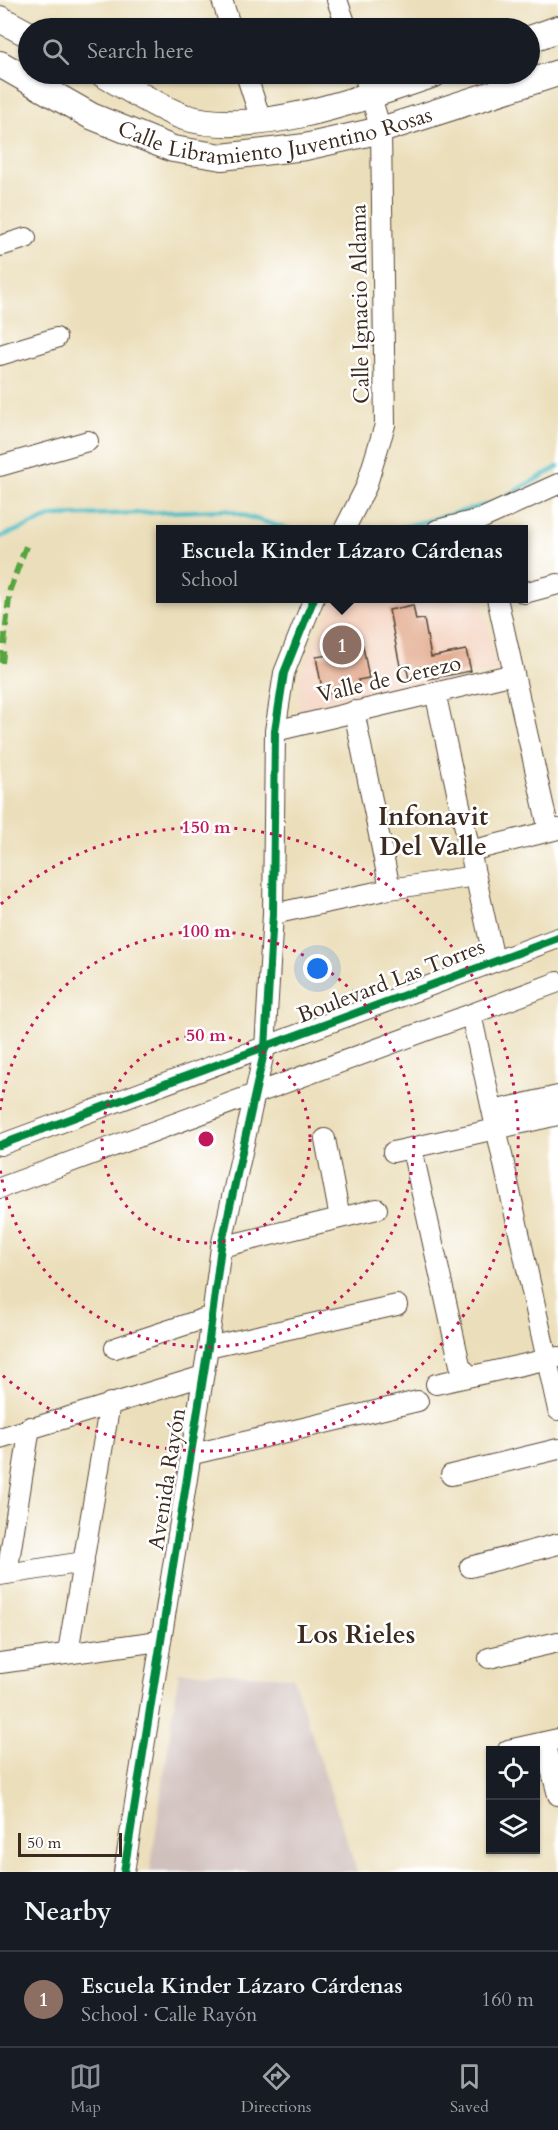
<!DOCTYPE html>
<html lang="en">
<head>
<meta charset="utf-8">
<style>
  :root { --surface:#171b24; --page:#20242c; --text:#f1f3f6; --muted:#9ea1a6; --line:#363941; --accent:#8c9099 }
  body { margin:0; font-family:Cardo,serif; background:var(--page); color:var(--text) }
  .controls { position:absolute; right:18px; bottom:18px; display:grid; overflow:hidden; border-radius:0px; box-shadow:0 2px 4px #0004 }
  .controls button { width:54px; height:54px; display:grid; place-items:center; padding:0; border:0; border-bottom:2px solid var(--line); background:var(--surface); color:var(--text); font:30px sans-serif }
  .scale { position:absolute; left:18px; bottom:15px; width:104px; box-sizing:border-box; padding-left:6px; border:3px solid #3b2a1e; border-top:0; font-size:16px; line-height:21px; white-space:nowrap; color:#3b2a1e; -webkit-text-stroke:4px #fff; paint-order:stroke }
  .you { position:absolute; left:318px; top:969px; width:21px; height:21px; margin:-15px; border:4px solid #fff; border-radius:50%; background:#1a73e8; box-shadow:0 0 0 9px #1a73e833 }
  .badge { display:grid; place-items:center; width:39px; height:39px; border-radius:50%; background:var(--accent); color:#fff; font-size:20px; font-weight:700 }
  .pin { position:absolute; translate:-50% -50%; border:3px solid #fff; box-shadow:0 2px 6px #0006 }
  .popup { position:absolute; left:156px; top:525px; width:372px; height:78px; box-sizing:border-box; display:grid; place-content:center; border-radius:0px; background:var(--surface); filter:drop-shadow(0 2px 4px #0005); font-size:20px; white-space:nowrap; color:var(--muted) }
  .popup b { font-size:22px; color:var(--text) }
  .popup::after { content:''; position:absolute; left:50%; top:100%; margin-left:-12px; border:12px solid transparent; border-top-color:var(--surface) }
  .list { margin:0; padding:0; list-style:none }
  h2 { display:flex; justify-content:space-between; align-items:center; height:78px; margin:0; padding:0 24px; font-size:26px }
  h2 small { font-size:20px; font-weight:400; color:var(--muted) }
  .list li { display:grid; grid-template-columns:39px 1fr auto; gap:18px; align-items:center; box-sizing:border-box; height:96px; padding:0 24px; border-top:2px solid var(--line) }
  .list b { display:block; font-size:22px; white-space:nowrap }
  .list p { margin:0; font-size:20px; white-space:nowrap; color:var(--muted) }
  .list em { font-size:20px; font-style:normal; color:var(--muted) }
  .icon { flex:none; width:33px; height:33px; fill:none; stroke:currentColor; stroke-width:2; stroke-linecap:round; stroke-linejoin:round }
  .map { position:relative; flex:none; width:558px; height:1872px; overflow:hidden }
  .search { position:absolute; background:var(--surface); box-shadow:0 2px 4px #0004; left:18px; right:18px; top:18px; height:66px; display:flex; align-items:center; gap:15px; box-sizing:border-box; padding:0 21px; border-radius:33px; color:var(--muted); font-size:22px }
  .sheet { height:174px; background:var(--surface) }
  nav { display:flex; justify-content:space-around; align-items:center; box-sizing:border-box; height:84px; border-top:2px solid var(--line); background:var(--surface); font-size:16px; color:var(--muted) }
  nav a { display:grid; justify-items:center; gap:3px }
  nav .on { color:var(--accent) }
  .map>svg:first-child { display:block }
  .built { fill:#f4d3c0 }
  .industrial { fill:#d0c0bc }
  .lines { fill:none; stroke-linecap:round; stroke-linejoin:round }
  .stream { stroke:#4fbdc4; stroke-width:4.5 }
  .building { fill:#de9c7a }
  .minor-casing { stroke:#554535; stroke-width:22 }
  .major-casing { stroke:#554535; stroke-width:28 }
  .minor { stroke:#fff; stroke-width:20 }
  .major { stroke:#fff; stroke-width:26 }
  .quiet { stroke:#54a441; stroke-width:6; stroke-dasharray:12 6; stroke-linecap:butt }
  .cycleway-casing { stroke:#fff; stroke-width:11 }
  .cycleway { stroke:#00873e; stroke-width:8 }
  .ring { fill:none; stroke:#c2185b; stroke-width:3; stroke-dasharray:3 6 }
  .labels { text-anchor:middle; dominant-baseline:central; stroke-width:5; stroke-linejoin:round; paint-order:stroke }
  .street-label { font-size:22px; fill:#3b2a1e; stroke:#fff }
  .quarter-label { font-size:26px; font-weight:bold; fill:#3b2a1e; stroke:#fff }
  .centre { fill:#c2185b; stroke:#fff; stroke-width:3 }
  .ring-label { font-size:18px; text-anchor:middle; font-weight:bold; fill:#c2185b; stroke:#fff; stroke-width:5; stroke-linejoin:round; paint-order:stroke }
</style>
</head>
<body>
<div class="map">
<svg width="558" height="1872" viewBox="0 0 558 1872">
  <rect width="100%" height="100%" fill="#fff"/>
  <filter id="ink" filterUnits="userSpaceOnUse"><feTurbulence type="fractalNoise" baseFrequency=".0167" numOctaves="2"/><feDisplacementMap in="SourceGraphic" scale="12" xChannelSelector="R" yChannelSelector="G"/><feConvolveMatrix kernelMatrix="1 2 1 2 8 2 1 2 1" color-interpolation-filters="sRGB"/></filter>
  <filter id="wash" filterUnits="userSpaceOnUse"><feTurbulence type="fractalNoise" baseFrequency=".008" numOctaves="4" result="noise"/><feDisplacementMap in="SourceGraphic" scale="24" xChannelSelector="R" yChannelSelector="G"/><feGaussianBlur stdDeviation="1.35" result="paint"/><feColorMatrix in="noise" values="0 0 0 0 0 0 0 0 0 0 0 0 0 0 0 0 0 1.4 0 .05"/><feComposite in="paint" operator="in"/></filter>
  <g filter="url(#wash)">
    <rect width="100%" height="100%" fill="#ebdeba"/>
    <!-- built -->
    <path class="built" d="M334,599H482L497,669L298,715L300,674Z"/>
    <!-- industrial -->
    <path class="industrial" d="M179,1672L293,1677L357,1872H150Z"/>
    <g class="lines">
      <!-- stream -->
      <path class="stream" d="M393,530L494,503L558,467
        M0,537L53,516L226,510L291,530"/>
    </g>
    <g id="blocks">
      <!-- building -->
      <path class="building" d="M413,605L416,620L424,619L431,657L466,650L471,671L429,679L428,676L409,679L406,665L400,666L389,610Z
        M361,636L369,678L358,680L359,687L323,694L316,657L340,653L338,641Z"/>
    </g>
  </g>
  <g filter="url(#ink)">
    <use href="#blocks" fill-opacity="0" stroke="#554535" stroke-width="1.5"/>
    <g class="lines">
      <!-- minor casing -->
      <g class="minor-casing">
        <path id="minor" d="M222,0L231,28
          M337,0L347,28
          M246,74L261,120
          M0,246L26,238
          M0,355L56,338
          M0,466L88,441
          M344,530L366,487L385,425L381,130L364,74
          M437,530L481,519L558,484
          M524,593L558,584
          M497,598L549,831
          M435,692L494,960
          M354,711L390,889
          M275,731L514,674
          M470,851L558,829
          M273,914L390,889L475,876
          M471,1014L558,1410
          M493,1111L558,1096
          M325,1139L340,1218
          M0,1145L558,938
          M412,1149L460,1365L468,1375
          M393,1152L558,1115
          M0,1188L558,982
          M221,1247L377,1209
          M208,1347L397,1305
          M115,1348L212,1316
          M436,1384L558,1357
          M0,1438L203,1376
          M189,1455L418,1401
          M451,1475L558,1449
          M470,1567L558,1544
          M7,1574L30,1427
          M0,1575L84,1562
          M68,1652L110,1403
          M489,1658L558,1642
          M0,1663L159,1641
          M544,1742L558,1795
          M508,1750L558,1739
          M124,1872L208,1347L221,1247L265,1048L273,914L275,731L284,673L314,598"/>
      </g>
      <!-- major casing -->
      <g class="major-casing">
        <g id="major">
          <path d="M0,19L28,34"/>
          <path d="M530,39L558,29"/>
          <path id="s1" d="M0,64L91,116L173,149L222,157L305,147L381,130L558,73"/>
          <path d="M103,74C127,87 158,108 184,117C254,139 367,97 434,74"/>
        </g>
      </g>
      <!-- minor -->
      <use href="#minor" class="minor"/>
      <!-- major -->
      <use href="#major" class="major"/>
      <!-- quiet -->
      <path class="quiet" d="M2,663L10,589L28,541"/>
      <!-- cycleway casing -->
      <g class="cycleway-casing">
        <path id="cycleway" d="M0,1145L558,938
          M124,1872L208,1347L221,1247L265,1048L273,914L275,731L284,673L314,598"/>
      </g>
      <!-- cycleway -->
      <use href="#cycleway" class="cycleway"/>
    </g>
  </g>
  <!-- distance rings -->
  <g class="ring">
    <circle cx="206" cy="1139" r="104"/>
    <path d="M0 1110A208 208 0 1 1 0 1168"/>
    <path d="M1 904A312 312 0 1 1 1 1374"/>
  </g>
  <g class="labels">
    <!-- street labels -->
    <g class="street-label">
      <text stroke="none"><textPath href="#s1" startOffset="296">Calle Libramiento Juventino Rosas</textPath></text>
      <text transform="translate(360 304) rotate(-91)">Calle Ignacio Aldama</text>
      <text transform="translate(389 679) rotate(-13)">Valle de Cerezo</text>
      <text transform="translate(391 981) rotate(-21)">Boulevard Las Torres</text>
      <text transform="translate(167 1479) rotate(-81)">Avenida Rayón</text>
    </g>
    <!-- quarter labels -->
    <g class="quarter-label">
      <text x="433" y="816">Infonavit<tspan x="433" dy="30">Del Valle</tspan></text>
      <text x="356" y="1634">Los Rieles</text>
    </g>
  </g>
  <circle cx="206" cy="1139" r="9" class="centre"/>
  <g class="ring-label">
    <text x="206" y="833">150 m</text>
    <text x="206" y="937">100 m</text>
    <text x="206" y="1041">50 m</text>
  </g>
</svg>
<div class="controls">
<button><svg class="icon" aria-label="locate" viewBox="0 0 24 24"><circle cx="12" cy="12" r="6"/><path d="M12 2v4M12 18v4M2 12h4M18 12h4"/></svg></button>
<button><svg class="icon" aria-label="layers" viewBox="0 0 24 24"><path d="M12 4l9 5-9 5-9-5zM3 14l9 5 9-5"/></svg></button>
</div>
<div class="scale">50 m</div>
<div class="you"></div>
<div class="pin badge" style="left:342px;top:645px;background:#8d6e63">1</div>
<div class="popup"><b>Escuela Kinder Lázaro Cárdenas</b>School</div>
<div class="search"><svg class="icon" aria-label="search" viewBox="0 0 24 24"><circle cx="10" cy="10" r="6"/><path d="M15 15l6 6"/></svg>Search here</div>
</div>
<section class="sheet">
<h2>Nearby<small></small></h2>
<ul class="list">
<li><span class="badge" style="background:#8d6e63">1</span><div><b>Escuela Kinder Lázaro Cárdenas</b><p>School · Calle Rayón</p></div><em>160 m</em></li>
</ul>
</section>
<nav>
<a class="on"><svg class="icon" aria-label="map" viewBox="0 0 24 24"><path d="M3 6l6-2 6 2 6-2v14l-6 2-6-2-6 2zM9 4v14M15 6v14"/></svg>Map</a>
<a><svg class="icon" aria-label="directions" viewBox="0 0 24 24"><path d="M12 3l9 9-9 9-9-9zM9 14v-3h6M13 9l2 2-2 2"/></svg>Directions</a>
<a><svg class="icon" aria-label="saved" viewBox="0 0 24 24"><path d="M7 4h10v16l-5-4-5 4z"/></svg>Saved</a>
</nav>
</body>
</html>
